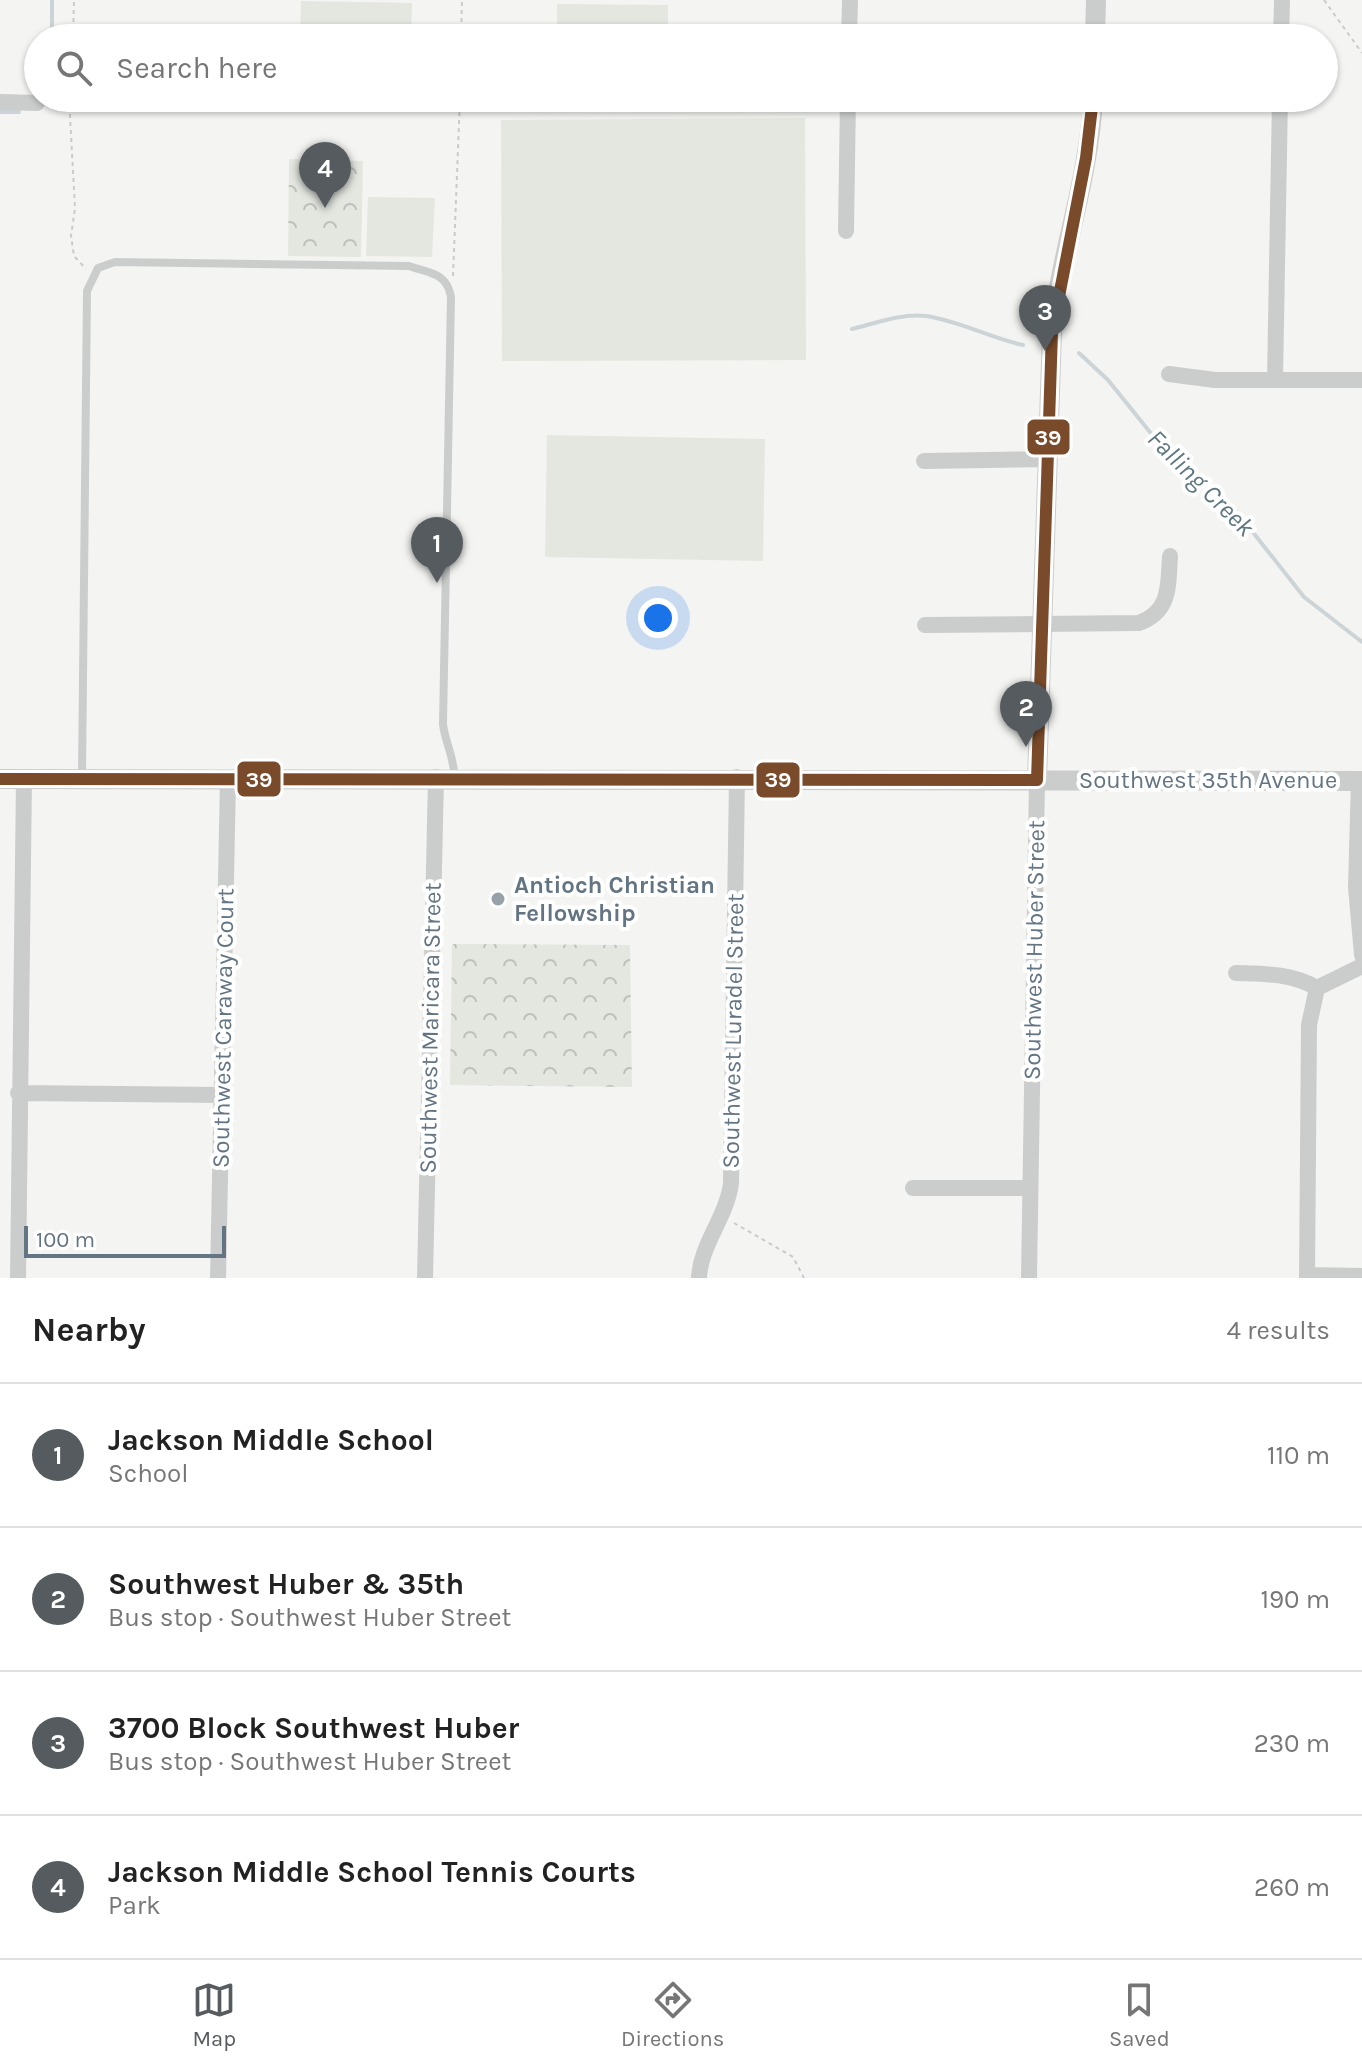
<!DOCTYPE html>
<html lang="en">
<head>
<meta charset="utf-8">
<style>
  :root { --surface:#fff; --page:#f2f2f2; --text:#222; --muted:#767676; --line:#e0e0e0; --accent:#565b5f }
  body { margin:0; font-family:Karla,sans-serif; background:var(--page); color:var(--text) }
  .scale { position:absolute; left:24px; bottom:20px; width:202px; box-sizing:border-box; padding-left:8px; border:4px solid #637483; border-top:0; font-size:22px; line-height:28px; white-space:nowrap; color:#637483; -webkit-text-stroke:6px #fff; paint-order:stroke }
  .you { position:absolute; left:658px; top:618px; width:28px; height:28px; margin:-20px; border:6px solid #fff; border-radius:50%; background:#1a73e8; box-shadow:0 0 0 12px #1a73e833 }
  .badge { display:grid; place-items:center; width:52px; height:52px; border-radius:50%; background:var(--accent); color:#fff; font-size:26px; font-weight:700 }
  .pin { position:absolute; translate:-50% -66px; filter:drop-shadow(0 2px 4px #0008) }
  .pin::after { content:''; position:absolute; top:42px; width:28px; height:24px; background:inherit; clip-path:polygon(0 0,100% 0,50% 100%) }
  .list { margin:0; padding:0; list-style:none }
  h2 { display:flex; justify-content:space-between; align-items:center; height:104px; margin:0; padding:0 32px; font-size:34px }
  h2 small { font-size:26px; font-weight:400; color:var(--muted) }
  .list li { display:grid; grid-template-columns:52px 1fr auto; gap:24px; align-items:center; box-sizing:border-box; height:144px; padding:0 32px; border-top:2px solid var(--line) }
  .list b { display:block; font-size:30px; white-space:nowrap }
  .list p { margin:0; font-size:26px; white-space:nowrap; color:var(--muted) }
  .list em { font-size:26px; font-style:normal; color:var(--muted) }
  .icon { flex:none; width:44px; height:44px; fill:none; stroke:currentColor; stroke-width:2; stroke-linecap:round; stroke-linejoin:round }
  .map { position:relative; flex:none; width:1362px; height:1278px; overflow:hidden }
  .search { position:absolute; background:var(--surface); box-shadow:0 2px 6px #0004; left:24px; right:24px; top:24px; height:88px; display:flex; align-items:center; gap:20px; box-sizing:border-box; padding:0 28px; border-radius:44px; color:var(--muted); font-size:30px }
  .sheet { height:680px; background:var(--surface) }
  nav { display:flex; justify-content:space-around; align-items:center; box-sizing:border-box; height:112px; border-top:2px solid var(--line); background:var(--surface); font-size:22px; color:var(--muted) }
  nav a { display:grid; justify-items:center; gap:4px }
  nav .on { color:var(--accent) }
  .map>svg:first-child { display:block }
  .grass { fill:#e4e7e0 }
  .park { fill:url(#park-crowns) }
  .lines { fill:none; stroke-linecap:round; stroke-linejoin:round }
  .stream { stroke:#ccd4d7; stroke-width:4 }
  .path { stroke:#cacaca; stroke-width:2; stroke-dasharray:4 4; stroke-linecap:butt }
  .service { stroke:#cbcdcd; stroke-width:8 }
  .minor { stroke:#cbcdcd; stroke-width:16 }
  .tertiary { stroke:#cbcdcd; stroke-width:20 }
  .bus-1-casing { stroke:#fff; stroke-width:18 }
  .bus-1 { stroke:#7a4b2a; stroke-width:12 }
  .poi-dot { fill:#96a1aa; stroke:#fff; stroke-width:3 }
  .labels { text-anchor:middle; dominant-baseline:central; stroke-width:8; stroke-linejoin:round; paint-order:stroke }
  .street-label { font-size:24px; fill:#637483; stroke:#fff }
  .poi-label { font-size:24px; font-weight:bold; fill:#637483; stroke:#fff; text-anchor:start }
  .water-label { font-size:26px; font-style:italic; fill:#5f7780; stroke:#fff }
  .line-badge { stroke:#fff; stroke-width:3 }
  .badge-label { font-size:22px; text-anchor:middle; font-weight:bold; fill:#fff }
</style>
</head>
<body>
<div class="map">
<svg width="1362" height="1278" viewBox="0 0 1362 1278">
  <defs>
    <pattern id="park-crowns" width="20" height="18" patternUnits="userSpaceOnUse" patternTransform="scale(2)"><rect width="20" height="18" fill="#e4e7e0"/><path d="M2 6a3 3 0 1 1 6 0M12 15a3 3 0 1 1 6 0" fill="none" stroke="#bcc0bb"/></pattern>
  </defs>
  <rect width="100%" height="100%" fill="#f4f4f2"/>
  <!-- grass -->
  <path class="grass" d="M301,1L412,3L411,38H300Z
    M557,4L668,5V38H557Z
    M805,118L806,360L502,361L501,120Z
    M368,197L435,198L432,257L366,256Z
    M547,435L765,439L763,561L545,557Z"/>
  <!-- park -->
  <path class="park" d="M289,159L363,161L361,257L288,256Z
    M452,944L630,945L632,1087L450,1085Z"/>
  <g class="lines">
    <!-- stream -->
    <path class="stream" d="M52,38V0
      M48,98V102
      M0,112H19
      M852,329C876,323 902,313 926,316C960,321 990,338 1023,345
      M1079,353L1108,380L1170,457L1206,483L1237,512L1304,597L1362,642"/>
    <!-- path -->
    <path class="path" d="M1324,0L1362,53
      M73,38L74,0
      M461,38L462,0
      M69,98L75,208L71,236L74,256L86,269
      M54,104L67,105
      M453,276L460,98
      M734,1223L793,1257L804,1278"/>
    <!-- service -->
    <path class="service" d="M82,776L87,291L98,268L115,262L409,266C428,273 447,272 451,297L443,724C445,743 455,758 454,777"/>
    <!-- minor -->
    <path class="minor" d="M849,38L850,0
      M1281,38L1282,0
      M0,102L37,103
      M846,231L848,98
      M1169,374L1215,380H1362
      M1275,380L1280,98
      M924,461L1048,459
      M925,625L1139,623C1171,611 1168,586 1170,556
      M1359,780L1356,887L1362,955
      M1236,973C1265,974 1291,973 1317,988
      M1317,988L1362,966
      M18,1093L221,1095
      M913,1188H1030
      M1307,1275L1362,1276
      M18,1278L24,779
      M218,1278L228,778
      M425,1278L436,777
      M699,1278C700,1245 727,1217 731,1183L737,777
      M1029,1278L1037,780
      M1307,1278L1309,1025L1317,988"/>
    <!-- tertiary -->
    <path class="tertiary" d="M1095,38L1096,0
      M0,779L1362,781
      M1037,780L1052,332C1061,252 1089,180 1093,98"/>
    <!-- bus-1 casing -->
    <g class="bus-1-casing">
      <path id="bus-1" d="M0,779L1037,780
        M1037,780L1052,332L1086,158L1093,98"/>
    </g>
    <!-- bus-1 -->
    <use href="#bus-1" class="bus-1"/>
  </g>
  <!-- markers -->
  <circle class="poi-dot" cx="498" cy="899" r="8"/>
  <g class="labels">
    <!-- street labels -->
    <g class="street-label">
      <text x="1208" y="780">Southwest 35th Avenue</text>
      <text transform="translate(1034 950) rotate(-89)">Southwest Huber Street</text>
      <text transform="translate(223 1028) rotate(-89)">Southwest Caraway Court</text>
      <text transform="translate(430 1028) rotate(-89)">Southwest Maricara Street</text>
      <text transform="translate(733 1031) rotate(-89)">Southwest Luradel Street</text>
    </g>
    <!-- poi labels -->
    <g class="poi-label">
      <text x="514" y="885">Antioch Christian<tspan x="514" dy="28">Fellowship</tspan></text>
    </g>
    <!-- water labels -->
    <g class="water-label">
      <text transform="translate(1201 483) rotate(45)">Falling Creek</text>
    </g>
  </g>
  <g class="line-badge">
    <rect x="1026" y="418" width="45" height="38" rx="8" fill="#7a4b2a"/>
    <rect x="236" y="760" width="46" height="38" rx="8" fill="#7a4b2a"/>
    <rect x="755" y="761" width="46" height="38" rx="8" fill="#7a4b2a"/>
  </g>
  <g class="badge-label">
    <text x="1048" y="445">39</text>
    <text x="259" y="787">39</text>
    <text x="778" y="787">39</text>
  </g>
</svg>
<div class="scale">100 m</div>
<div class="you"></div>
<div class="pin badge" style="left:437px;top:583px">1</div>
<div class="pin badge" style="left:1026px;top:747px">2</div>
<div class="pin badge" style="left:1045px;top:351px">3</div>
<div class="pin badge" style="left:325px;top:208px">4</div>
<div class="search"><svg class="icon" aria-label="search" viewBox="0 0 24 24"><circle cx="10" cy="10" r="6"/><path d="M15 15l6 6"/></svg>Search here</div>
</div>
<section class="sheet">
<h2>Nearby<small>4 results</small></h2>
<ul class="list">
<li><span class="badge">1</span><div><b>Jackson Middle School</b><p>School</p></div><em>110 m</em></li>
<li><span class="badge">2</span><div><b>Southwest Huber &amp; 35th</b><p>Bus stop · Southwest Huber Street</p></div><em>190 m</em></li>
<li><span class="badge">3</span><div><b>3700 Block Southwest Huber</b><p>Bus stop · Southwest Huber Street</p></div><em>230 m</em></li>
<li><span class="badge">4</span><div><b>Jackson Middle School Tennis Courts</b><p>Park</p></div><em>260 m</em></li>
</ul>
</section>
<nav>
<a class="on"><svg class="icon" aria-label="map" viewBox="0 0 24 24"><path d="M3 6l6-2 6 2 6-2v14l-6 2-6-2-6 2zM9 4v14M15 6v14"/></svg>Map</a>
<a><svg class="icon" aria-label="directions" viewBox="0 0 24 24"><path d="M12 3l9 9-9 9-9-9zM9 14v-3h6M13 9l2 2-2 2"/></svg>Directions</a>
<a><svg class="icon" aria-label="saved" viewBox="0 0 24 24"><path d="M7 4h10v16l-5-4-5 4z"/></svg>Saved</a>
</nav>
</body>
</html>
